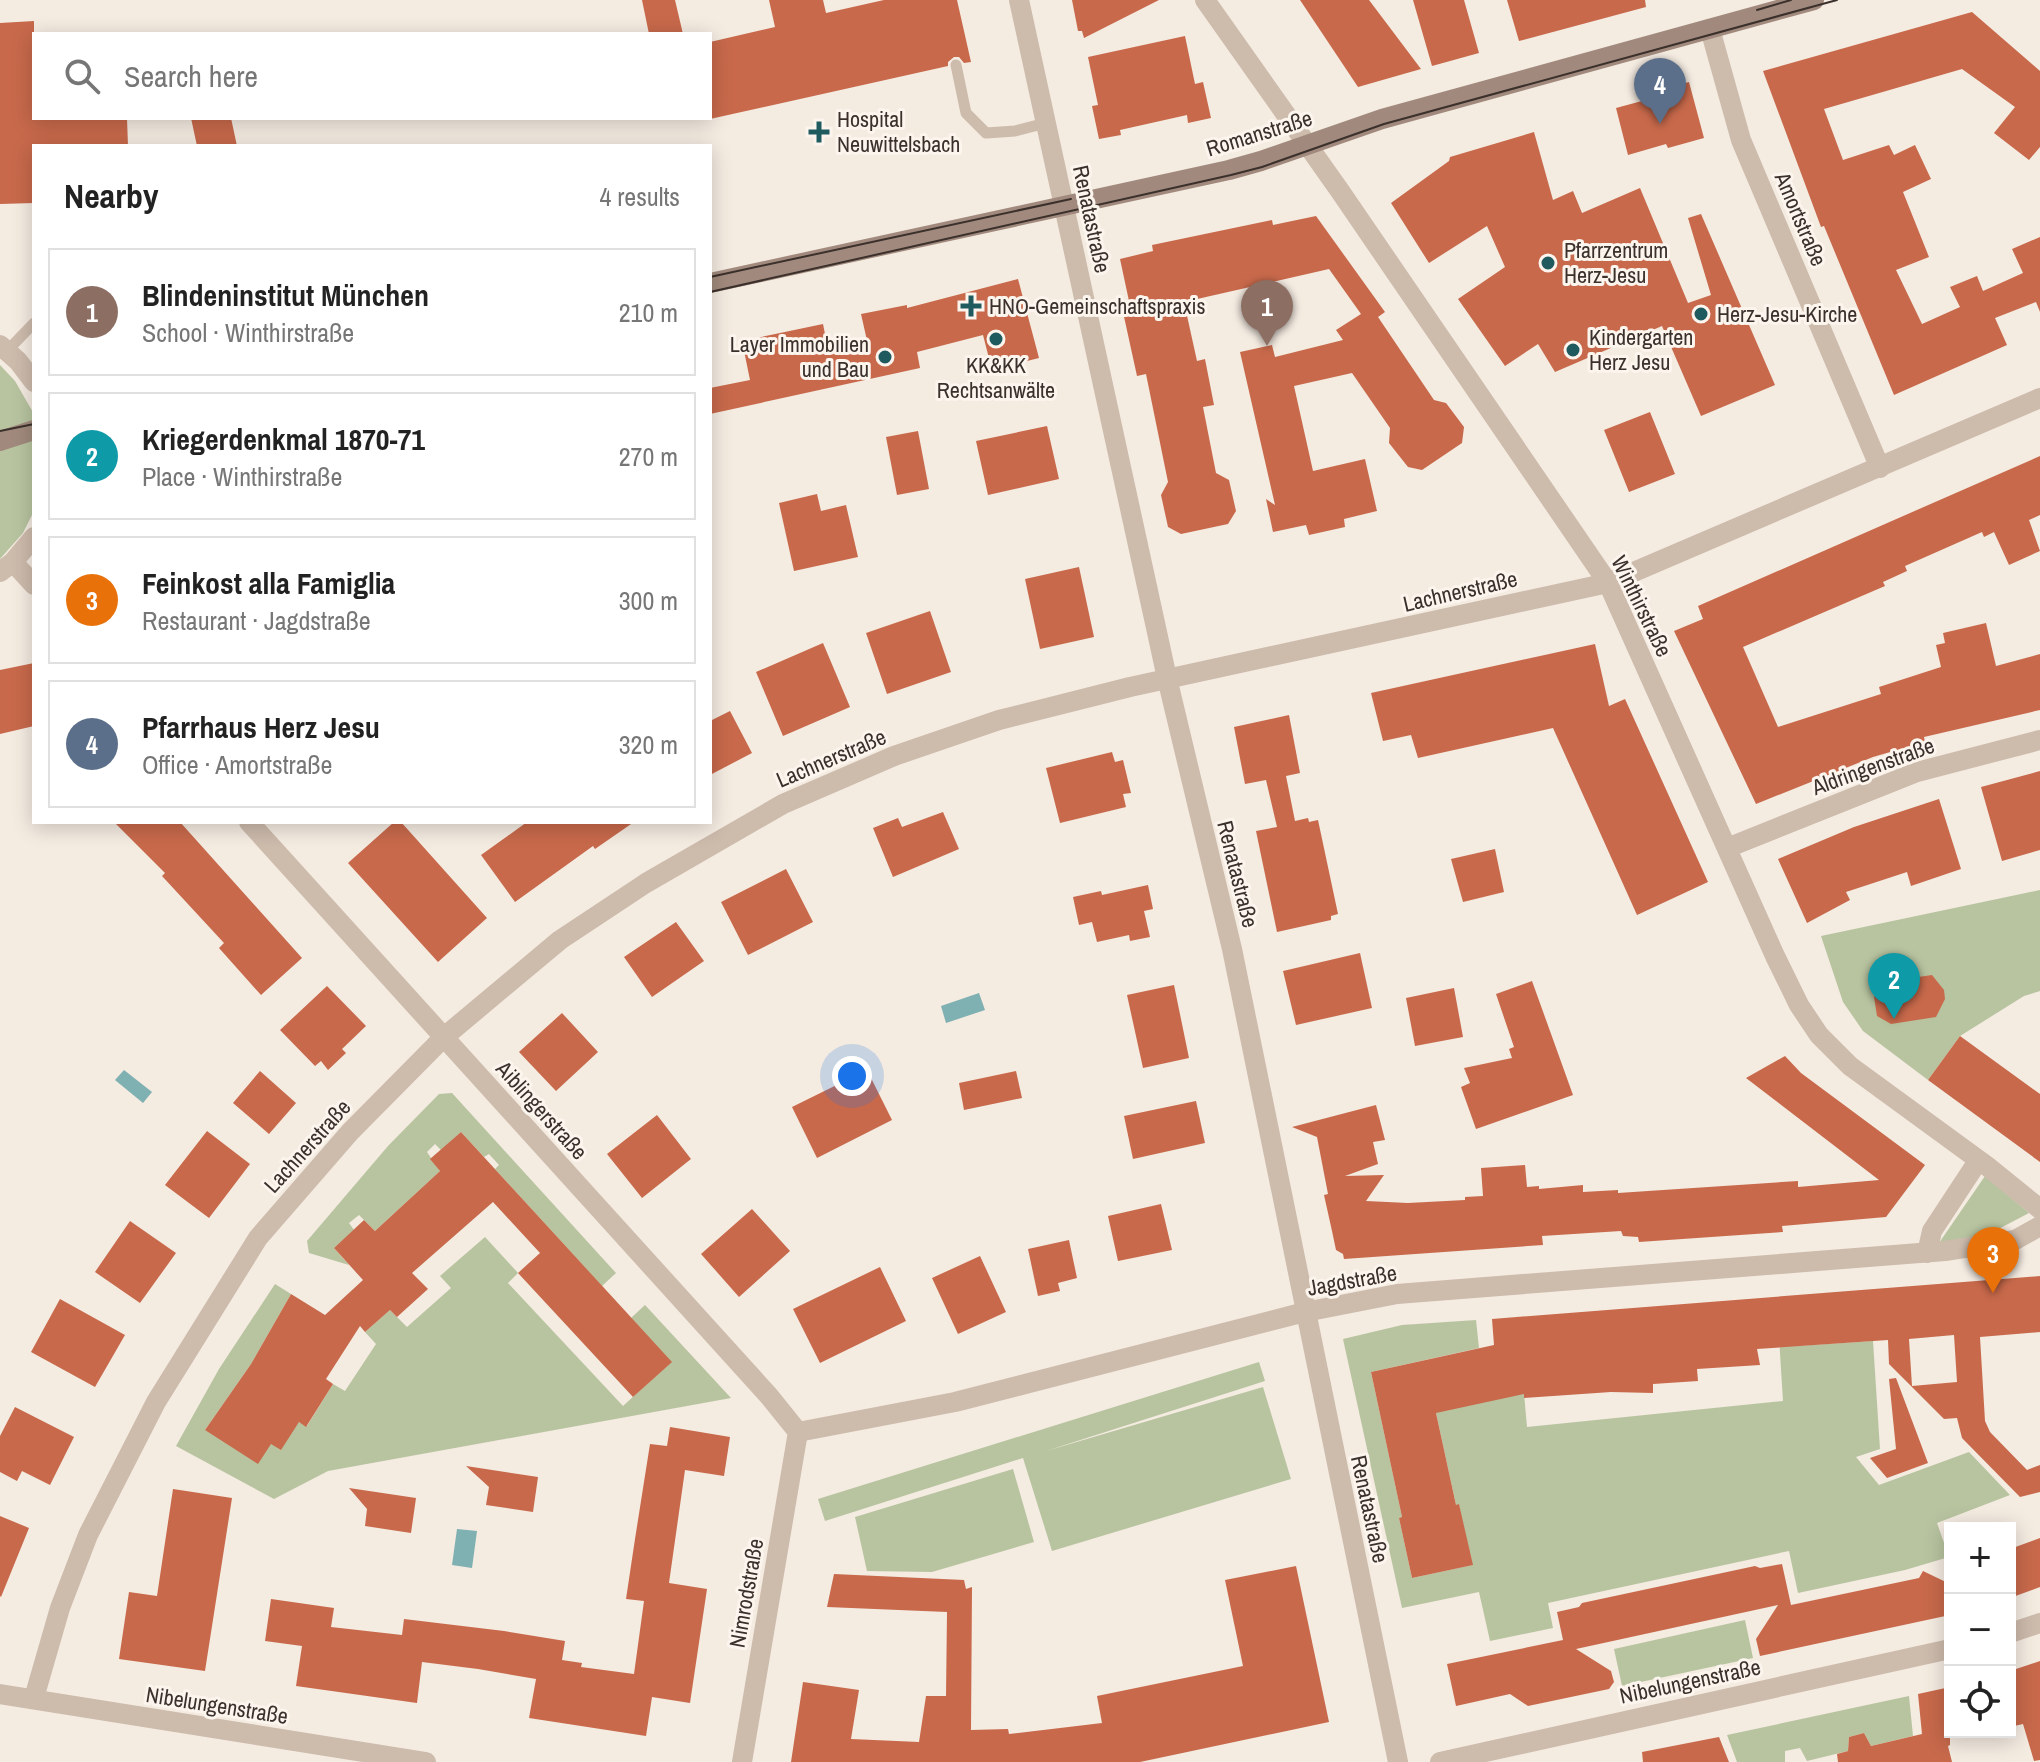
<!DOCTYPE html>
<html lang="en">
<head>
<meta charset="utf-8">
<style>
  :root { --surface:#fff; --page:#f6f6f6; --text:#222; --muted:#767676; --line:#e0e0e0; --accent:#1f5a5e }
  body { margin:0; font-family:"Archivo Narrow",sans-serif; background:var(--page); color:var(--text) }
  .controls { position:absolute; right:24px; bottom:24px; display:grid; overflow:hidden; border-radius:0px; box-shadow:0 4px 20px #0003 }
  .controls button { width:72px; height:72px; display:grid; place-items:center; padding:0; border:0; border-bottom:2px solid var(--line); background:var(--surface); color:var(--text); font:40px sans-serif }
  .you { position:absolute; left:852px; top:1076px; width:28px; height:28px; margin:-20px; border:6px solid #fff; border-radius:50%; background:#1a73e8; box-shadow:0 0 0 12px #1a73e833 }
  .badge { display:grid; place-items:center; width:52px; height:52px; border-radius:50%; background:var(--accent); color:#fff; font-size:26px; font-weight:700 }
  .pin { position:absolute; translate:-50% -66px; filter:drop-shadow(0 2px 4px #0008) }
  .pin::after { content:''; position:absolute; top:42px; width:28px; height:24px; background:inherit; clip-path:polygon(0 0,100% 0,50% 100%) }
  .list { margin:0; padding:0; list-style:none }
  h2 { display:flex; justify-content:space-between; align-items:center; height:104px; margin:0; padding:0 32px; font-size:34px }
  h2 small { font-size:26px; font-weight:400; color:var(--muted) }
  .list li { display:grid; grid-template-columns:52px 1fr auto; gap:24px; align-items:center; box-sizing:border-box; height:128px; margin:0 16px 16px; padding:0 16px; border:2px solid var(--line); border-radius:0px }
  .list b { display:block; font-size:30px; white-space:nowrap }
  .list p { margin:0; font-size:26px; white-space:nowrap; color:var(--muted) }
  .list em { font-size:26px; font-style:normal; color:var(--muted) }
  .icon { flex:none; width:44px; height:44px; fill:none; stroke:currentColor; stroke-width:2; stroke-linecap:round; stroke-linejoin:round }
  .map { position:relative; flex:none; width:2040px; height:1762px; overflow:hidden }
  .search { position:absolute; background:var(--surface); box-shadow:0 4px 20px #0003; left:32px; top:32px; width:680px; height:88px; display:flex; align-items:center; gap:20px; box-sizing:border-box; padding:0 28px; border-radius:0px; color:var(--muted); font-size:30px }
  .panel { position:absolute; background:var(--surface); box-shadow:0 4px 20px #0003; left:32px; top:144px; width:680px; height:680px; border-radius:0px }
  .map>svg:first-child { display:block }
  .green { fill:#b8c4a0 }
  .water { fill:#7fb0b2 }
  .building { fill:#c8694b; fill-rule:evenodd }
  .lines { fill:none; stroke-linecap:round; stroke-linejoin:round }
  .lane { stroke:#cdbbac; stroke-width:11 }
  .street { stroke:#cdbbac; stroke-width:20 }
  .secondary { stroke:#a18a7d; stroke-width:20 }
  .tram { stroke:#3b302b; stroke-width:2 }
  .poi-dot { fill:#1f5a5e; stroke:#fbf5ee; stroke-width:3 }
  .labels { text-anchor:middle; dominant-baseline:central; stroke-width:6; stroke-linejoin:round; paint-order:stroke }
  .poi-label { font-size:22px; fill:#3b302b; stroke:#fbf5ee; text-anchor:start }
  .street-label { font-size:22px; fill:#3b302b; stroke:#fbf5ee }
</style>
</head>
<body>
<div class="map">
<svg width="2040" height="1762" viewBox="0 0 2040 1762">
  <rect width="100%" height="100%" fill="#f4ebe1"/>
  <!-- green -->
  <path class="green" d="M0,365L15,381L34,414V511L23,533L0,559Z
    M2040,890V991L2024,996L1960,1036L1928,1080L1863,1031L1843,1002L1821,936Z
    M452,1093L616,1273L602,1286L495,1169L499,1165L489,1154L484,1157L461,1132L441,1150L435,1144L427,1152L440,1171L375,1231L359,1215L349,1223L354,1230L334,1248L349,1265L309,1253L307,1241L388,1146L439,1094Z
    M1985,1176L2029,1213L1989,1234L1939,1243Z
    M485,1237L518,1273L508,1283L623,1406L671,1362L631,1318L645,1305L731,1398L328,1471L274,1499L176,1446L219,1369L275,1284L291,1294L251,1364L205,1430L271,1444L299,1422L307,1426L333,1384L345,1391L376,1344L365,1332L390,1310L407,1327L451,1288L440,1276Z
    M1476,1320L1479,1348L1371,1372L1402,1517L1399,1518L1412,1578L1472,1565L1459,1505H1456L1436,1413L1522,1371L1527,1427L1783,1401L1779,1337L1796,1346L1873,1341L1880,1449L1856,1457L1879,1485L1969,1452L2010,1495L1937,1523L1949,1557L1905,1570L1798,1593L1789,1551L1548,1603L1553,1628L1490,1641L1479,1592L1402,1608L1343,1339L1402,1325Z
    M1259,1362L1265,1381L1046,1451L1263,1387L1291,1479L1052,1551L1023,1458L825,1521L818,1499Z
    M1013,1469L1034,1542L932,1572L867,1571L855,1517Z
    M1745,1620L1753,1658L1622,1686L1614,1649Z
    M1909,1696L1913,1736L1871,1746L1864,1733L1849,1737L1848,1751L1807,1761L1800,1748L1785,1751V1762H1737L1727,1735Z"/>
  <!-- water -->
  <path class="water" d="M979,993L985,1010L946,1023L941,1006Z
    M124,1070L152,1092L143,1103L115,1080Z
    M457,1529L477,1531L472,1568L452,1565Z"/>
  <!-- building -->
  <path class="building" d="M642,0H675L683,34H649Z
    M769,0H823L826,13L884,0H957L971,62L964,63L959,57H954L948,62V66L710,119V42L775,27Z
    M1072,0H1159L1084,38L1082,31H1078Z
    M1300,0H1369L1421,69L1358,87Z
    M1413,0H1464L1479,53L1432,66Z
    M1507,0H1645L1646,7L1519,41Z
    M1972,12L2040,71V147L2029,160L1994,133L2015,107L1962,69L1824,109L1843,160L1889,145L1894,155L1915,145L1931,179L1903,192L1929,257L1896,270L1922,324L1960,307L1950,287L1977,276L1983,291L2023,273L2012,249L2040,237V312L2036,302L1995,318L2007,345L1894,395L1824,226L1821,227L1763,71Z
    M34,21V118H127L128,146H34V203L0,204V23Z
    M1185,36L1195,84L1203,82L1211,118L1188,123L1187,115L1120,130L1121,135L1099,139L1092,106L1098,105L1088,57Z
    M1689,82L1704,138L1668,148L1666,144L1628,155L1616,108L1653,98L1652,92Z
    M191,118H231L237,146H197Z
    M1534,132L1553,200L1573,191L1582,213L1640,188L1688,303L1711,295L1688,218L1701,214L1775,385L1701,416L1662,326L1555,372L1538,344L1505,366L1458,299L1505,267L1487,226L1429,263L1391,203L1449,161L1450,157Z
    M1316,216L1385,312L1378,317L1434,400L1446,403L1464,427L1462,443L1422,470L1408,467L1389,443L1390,428L1352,373L1294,386L1313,471L1365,459L1377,511L1344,519L1345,527L1309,535L1306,525L1273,532L1266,499L1275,505L1240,352L1272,345L1275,357L1343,340L1336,330L1361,314L1329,269L1184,302L1197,361L1205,359L1214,405L1203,407L1216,473L1229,480L1236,511L1228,524L1181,534L1168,527L1161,495L1168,482L1146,374L1137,376L1121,303L1129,301L1120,259L1153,251L1152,245L1272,220L1273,225Z
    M1018,279L1039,358L992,370L983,335L917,352L920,368L710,414V388L750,380L742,341L823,324L829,354L868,345L861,314L907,305V308Z
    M1650,412L1675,474L1629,492L1604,430Z
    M1047,426L1059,479L988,495L976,441Z
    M918,431L929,489L897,495L886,437Z
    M2040,456V515L2029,520L2040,551L2009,565L1994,532L1984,537L1982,532L1905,566L1907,571L1883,582L1885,586L1743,647L1778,727L1881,694L1879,687L1941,667L1936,645L1945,643L1943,633L1986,623L1996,666L2040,654V710L1924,737L1925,742L1873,757L1756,804L1674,631L1703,619L1698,606Z
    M817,494L821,511L846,505L858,557L794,571L779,503Z
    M1079,567L1094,637L1040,649L1025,579Z
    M930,611L951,672L887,694L866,633Z
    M823,643L850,707L783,736L756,672Z
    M1595,644L1609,706L1625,699L1708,882L1637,915L1553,728L1418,758L1411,735L1383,741L1371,693Z
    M34,663V726L0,734V670Z
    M730,711L752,753L710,775V721Z
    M1289,715L1300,773L1286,776L1295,821L1308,818L1309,822L1318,820L1338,914L1331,916V920L1277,932L1256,831L1277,827L1266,780L1245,784L1234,727Z
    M1112,752L1115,762L1123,760L1131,793L1123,794L1126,807L1060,823L1046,768Z
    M2040,771V850L2002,861L1981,787Z
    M1939,799L1961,869L1911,886L1907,872L1846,892L1850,900L1807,923L1778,859L1854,827Z
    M943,812L959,849L893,877L873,828L898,818L902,827Z
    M114,822H180L302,958L261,995L219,948L224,943L162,876L165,873Z
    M394,822H401L487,918L438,962L348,863Z
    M527,822H634L595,849L593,846L515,902L481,855Z
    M1495,849L1504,892L1463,902L1451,859Z
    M786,869L813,922L748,955L721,902Z
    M1148,885L1153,909L1144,911L1150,937L1130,941L1129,935L1097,942L1092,922L1079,925L1073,897L1101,891L1102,895Z
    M676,922L704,961L652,997L624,957Z
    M1360,953L1372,1008L1296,1025L1283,971Z
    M1932,975L1944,990L1945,999L1936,1017L1891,1024L1877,1016L1874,997L1884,982Z
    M1532,981L1573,1095L1476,1129L1461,1087L1470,1083L1464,1068L1512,1058L1509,1049L1514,1047L1496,994Z
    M1174,985L1189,1058L1143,1068L1127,995Z
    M327,986L366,1026L342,1049L346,1053L328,1070L321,1061L315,1066L280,1030Z
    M1454,988L1463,1037L1415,1046L1406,998Z
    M562,1013L598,1052L556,1091L519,1052Z
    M1960,1036L2040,1094V1162L1928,1080Z
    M1785,1056L1801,1073L1925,1165L1886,1217L1782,1226L1783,1232L1639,1242L1638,1237L1623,1236L1621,1231L1542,1236L1543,1245L1344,1259L1343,1254L1336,1250L1332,1231L1324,1195L1328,1194L1317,1137L1292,1127L1376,1105L1385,1140L1373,1142L1378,1164L1345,1176L1384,1175L1366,1201L1408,1203L1465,1200V1197L1483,1196L1481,1168L1525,1165L1527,1187L1539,1186V1189L1583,1185V1192L1618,1190V1193L1798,1181V1187L1879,1180L1746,1078Z
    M867,1070L892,1120L817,1158L792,1107Z
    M260,1071L296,1103L269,1134L233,1103Z
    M1016,1071L1022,1098L964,1110L959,1083Z
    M1196,1101L1205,1143L1133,1159L1124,1116Z
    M657,1115L691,1159L642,1198L607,1154Z
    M207,1131L250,1164L209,1218L165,1185Z
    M461,1132L672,1362L633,1397L518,1273L540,1253L493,1202L412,1273L428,1289L397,1317L390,1310L365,1332L360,1326L326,1379L333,1384L306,1427L299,1422L281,1450L271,1444L258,1464L205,1430L251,1364L291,1294L325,1315L363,1280L334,1248L364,1220L375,1231L440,1171L430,1159Z
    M1161,1204L1172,1250L1118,1261L1108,1216Z
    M752,1209L790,1251L739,1297L701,1254Z
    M130,1221L176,1253L140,1303L95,1272Z
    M1069,1240L1077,1278L1058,1283L1060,1291L1038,1296L1028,1249Z
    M980,1256L1006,1312L958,1334L932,1278Z
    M880,1267L906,1321L820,1363L793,1309Z
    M2040,1276V1332L1980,1337L1985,1421L1990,1432L2027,1470L2040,1465V1492L2020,1497L1962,1438L1957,1418L1944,1419L1889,1364L1888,1340L1757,1349L1760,1365L1697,1369L1698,1381L1653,1384V1393L1611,1392L1524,1398V1394L1436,1413L1456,1505L1459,1504L1473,1565L1412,1578L1399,1518L1402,1517L1371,1372L1494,1345L1492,1319ZM1954,1335L1957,1382L1912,1386L1909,1339Z
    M60,1299L125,1335L95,1387L31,1352Z
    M1896,1378L1928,1463L1887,1478L1870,1458L1896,1449L1889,1379Z
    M15,1407L74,1437L50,1485L22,1471L17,1481L0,1472V1436Z
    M670,1427L730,1437L724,1476L685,1470L669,1583L707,1589L690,1703L652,1697L646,1736L529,1718L536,1679L478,1669L422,1662L417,1703L296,1686L302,1646L265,1641L271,1599L334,1608L331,1627L402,1635L404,1619L504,1631L565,1641L562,1660L582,1663L581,1667L634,1674L644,1601L626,1599L635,1539L650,1444L667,1446Z
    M466,1466L538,1477L533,1512L486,1505L489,1487Z
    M349,1488L416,1498L411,1533L365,1526L367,1509Z
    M173,1489L232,1498L205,1671L119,1659L129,1592L157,1596Z
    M0,1516L29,1528L1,1597L0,1596Z
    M2040,1538V1587L2010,1598V1549Z
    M1782,1564L1791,1605L1919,1578L1923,1571L1950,1584V1615L1760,1656L1756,1639L1778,1605L1576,1649L1611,1671L1614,1682L1609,1689L1528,1706L1510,1694L1456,1706L1447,1664L1563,1640L1557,1612L1579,1607L1582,1603L1755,1566L1760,1568Z
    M1296,1566L1329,1722L1140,1762H791L803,1682L859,1690L851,1739L919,1742L926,1696H946L947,1612L827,1607L834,1574L964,1580L966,1589L972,1587L971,1730L1008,1729L1009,1734L1102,1723L1097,1696L1243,1666L1225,1580Z
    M2040,1661V1760L2034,1761L2023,1724L2010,1727V1671Z
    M1950,1687V1745L1948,1746L1952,1762H1838L1837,1754L1848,1751L1849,1737L1864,1733L1871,1746L1922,1734L1918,1694Z
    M1719,1737L1729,1762H1643L1642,1752Z"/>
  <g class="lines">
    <!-- lane -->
    <path class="lane" d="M956,65L966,113L986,133L1015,131L1046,123
      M7,351L34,323"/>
    <!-- street -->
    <path class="street" d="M1019,0L1167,678L1232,949L1398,1762
      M1205,0L1340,191L1608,583L1775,956L1799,1005L1819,1035L1850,1066L1987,1166L2040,1209
      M1710,29L1741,140L1880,468
      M0,345L18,361L34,382
      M13,562L34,585
      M0,572L13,562L34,537
      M249,822L769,1396L798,1432
      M1727,848L1917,772L2040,740
      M1927,1253L1932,1231L1978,1161
      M798,1432L955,1402L1305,1312L1397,1294L1945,1251L2015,1240L2040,1226
      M2010,1633L2040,1623
      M0,1694L426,1762
      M34,1698L60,1608L88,1535L156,1402L258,1238L350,1132L444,1037L560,940L646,883L783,804L894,756L999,720L1130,687L1608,583L2040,398
      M742,1762L798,1432
      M1440,1762L1950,1649"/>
    <!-- secondary -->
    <path class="secondary" d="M710,283L1229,170L1261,161L1382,119L1814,0
      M0,441L34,430"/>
    <!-- tram -->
    <path class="tram" d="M1757,10L1791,0
      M710,277L1071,199
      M710,292L1231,175L1262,167L1384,124L1837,0
      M0,431L34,424"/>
  </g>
  <!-- markers -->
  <g class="poi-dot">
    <path d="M815 120h8v8h8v8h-8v8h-8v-8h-8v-8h8z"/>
    <circle cx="1548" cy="263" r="8"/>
    <path d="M967 294h8v8h8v8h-8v8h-8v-8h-8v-8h8z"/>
    <circle cx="1701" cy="314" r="8"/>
    <circle cx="996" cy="339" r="8"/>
    <circle cx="1573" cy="350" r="8"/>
    <circle cx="885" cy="357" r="8"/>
  </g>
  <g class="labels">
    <!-- poi labels -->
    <g class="poi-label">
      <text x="837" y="119">Hospital<tspan x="837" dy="25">Neuwittelsbach</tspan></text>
      <text x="1564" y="250">Pfarrzentrum<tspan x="1564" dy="25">Herz-Jesu</tspan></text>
      <text x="989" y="306">HNO-Gemeinschaftspraxis</text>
      <text x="1717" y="314">Herz-Jesu-Kirche</text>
      <text x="1589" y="337">Kindergarten<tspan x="1589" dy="25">Herz Jesu</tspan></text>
      <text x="869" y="344" text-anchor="end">Layer Immobilien<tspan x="869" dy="25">und Bau</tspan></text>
      <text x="996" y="365" text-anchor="middle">KK&amp;KK<tspan x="996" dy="25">Rechtsanwälte</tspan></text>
    </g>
    <!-- street labels -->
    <g class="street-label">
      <text transform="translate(1259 133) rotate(-17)">Romanstraße</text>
      <text transform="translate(1092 219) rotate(78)">Renatastraße</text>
      <text transform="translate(1801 219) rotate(67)">Amortstraße</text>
      <text transform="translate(1460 591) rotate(-13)">Lachnerstraße</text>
      <text transform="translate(1642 606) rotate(64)">Winthirstraße</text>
      <text transform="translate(831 758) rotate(-23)">Lachnerstraße</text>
      <text transform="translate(1873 766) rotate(-20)">Aldringenstraße</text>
      <text transform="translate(1238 874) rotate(76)">Renatastraße</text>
      <text transform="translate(542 1110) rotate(48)">Aiblingerstraße</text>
      <text transform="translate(307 1146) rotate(-48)">Lachnerstraße</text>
      <text transform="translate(1352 1280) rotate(-10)">Jagdstraße</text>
      <text transform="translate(1370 1509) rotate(78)">Renatastraße</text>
      <text transform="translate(746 1593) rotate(-80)">Nimrodstraße</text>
      <text transform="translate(1690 1681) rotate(-12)">Nibelungenstraße</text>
      <text transform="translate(217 1705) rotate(9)">Nibelungenstraße</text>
    </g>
  </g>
</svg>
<div class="controls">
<button>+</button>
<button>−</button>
<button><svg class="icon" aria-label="locate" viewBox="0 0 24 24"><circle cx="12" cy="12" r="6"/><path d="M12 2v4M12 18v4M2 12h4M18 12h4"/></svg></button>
</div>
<div class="you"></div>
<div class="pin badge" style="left:1267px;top:346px;background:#8d6e63">1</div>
<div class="pin badge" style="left:1894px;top:1019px;background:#0f9aa8">2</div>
<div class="pin badge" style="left:1993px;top:1293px;background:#e8710a">3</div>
<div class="pin badge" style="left:1660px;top:124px;background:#5c6f8a">4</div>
<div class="search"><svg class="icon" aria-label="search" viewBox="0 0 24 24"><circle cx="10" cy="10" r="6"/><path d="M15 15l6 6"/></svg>Search here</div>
<section class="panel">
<h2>Nearby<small>4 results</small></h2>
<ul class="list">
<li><span class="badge" style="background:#8d6e63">1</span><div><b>Blindeninstitut München</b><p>School · Winthirstraße</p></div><em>210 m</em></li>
<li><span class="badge" style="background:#0f9aa8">2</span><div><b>Kriegerdenkmal 1870-71</b><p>Place · Winthirstraße</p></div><em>270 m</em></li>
<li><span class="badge" style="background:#e8710a">3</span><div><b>Feinkost alla Famiglia</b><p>Restaurant · Jagdstraße</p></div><em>300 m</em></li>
<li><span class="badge" style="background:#5c6f8a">4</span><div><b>Pfarrhaus Herz Jesu</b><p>Office · Amortstraße</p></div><em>320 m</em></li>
</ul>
</section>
</div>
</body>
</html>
